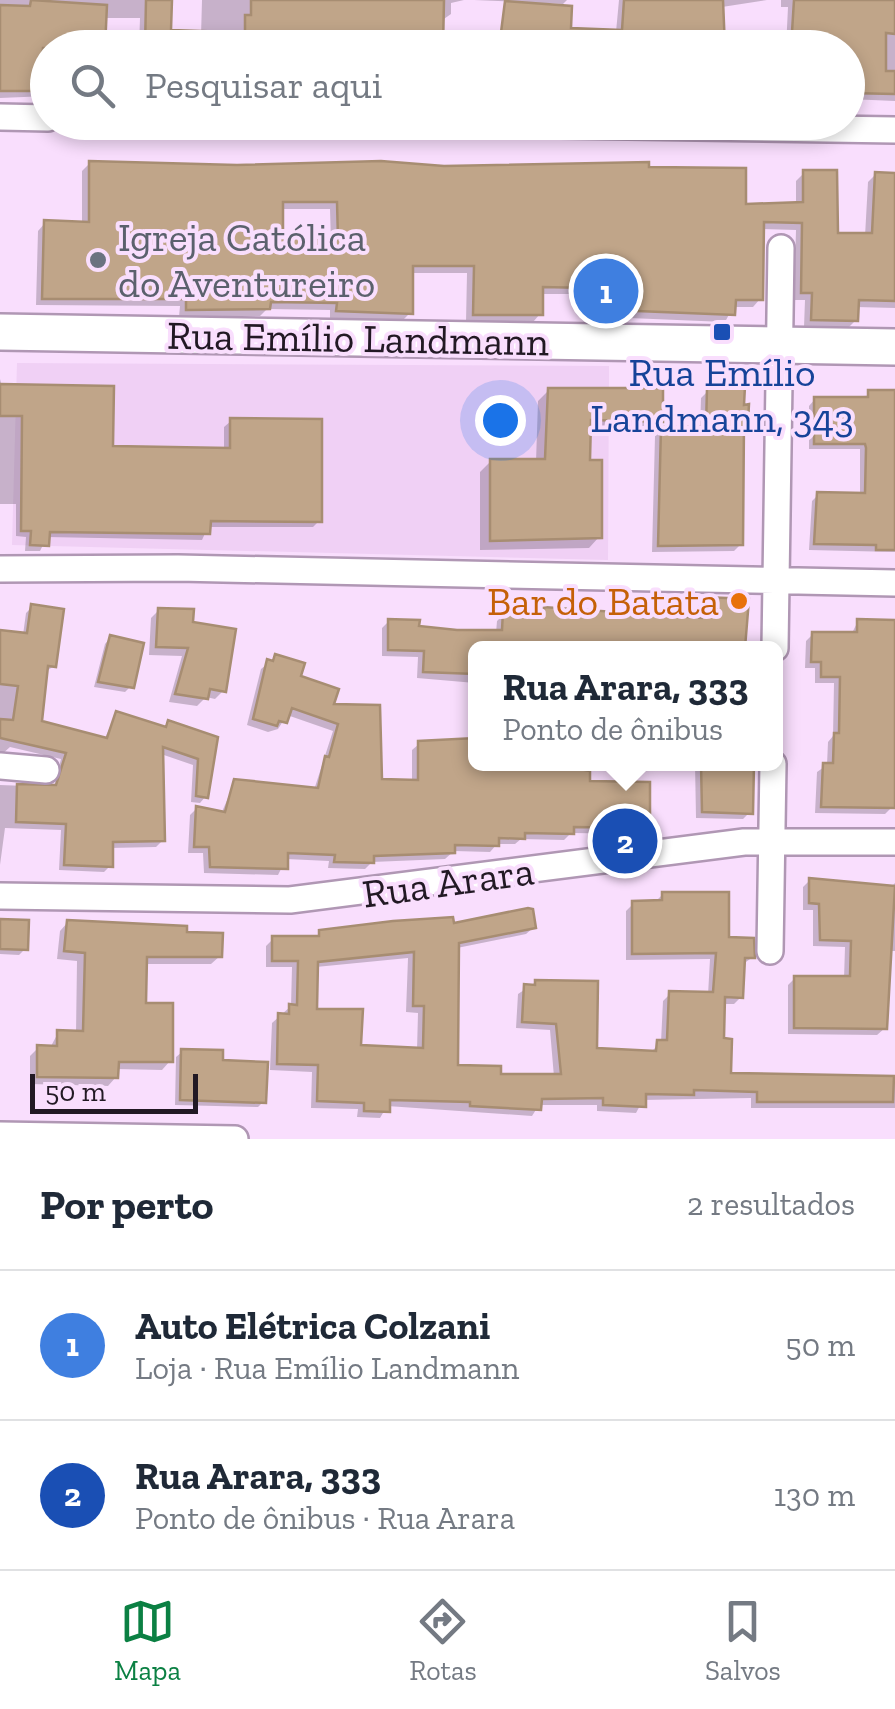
<!DOCTYPE html>
<html lang="pt">
<head>
<meta charset="utf-8">
<style>
  :root { --surface:#fff; --page:#f2f2f3; --text:#1f2937; --muted:#747a83; --line:#e0e1e3; --accent:#0b8043 }
  body { margin:0; font-family:"Zilla Slab",serif; background:var(--page); color:var(--text) }
  .scale { position:absolute; left:30px; bottom:25px; width:168px; box-sizing:border-box; padding-left:10px; border:5px solid #221924; border-top:0; font-size:28px; line-height:35px; white-space:nowrap; color:#221924; -webkit-text-stroke:8px #f9defd; paint-order:stroke }
  .you { position:absolute; left:500px; top:420px; width:35px; height:35px; margin:-25px; border:8px solid #fff; border-radius:50%; background:#1a73e8; box-shadow:0 0 0 15px #1a73e833 }
  .badge { display:grid; place-items:center; width:65px; height:65px; border-radius:50%; background:var(--accent); color:#fff; font-size:32px; font-weight:700 }
  .pin { position:absolute; translate:-50% -50%; border:5px solid #fff; box-shadow:0 2px 10px #0006 }
  .popup { position:absolute; left:468px; top:641px; width:315px; height:130px; box-sizing:border-box; display:grid; place-content:center; border-radius:15px; background:var(--surface); filter:drop-shadow(0 2px 8px #0005); font-size:32px; white-space:nowrap; color:var(--muted) }
  .popup b { font-size:38px; color:var(--text) }
  .popup::after { content:''; position:absolute; left:50%; top:100%; margin-left:-20px; border:20px solid transparent; border-top-color:var(--surface) }
  .list { margin:0; padding:0; list-style:none }
  h2 { display:flex; justify-content:space-between; align-items:center; height:130px; margin:0; padding:0 40px; font-size:42px }
  h2 small { font-size:32px; font-weight:400; color:var(--muted) }
  .list li { display:grid; grid-template-columns:65px 1fr auto; gap:30px; align-items:center; box-sizing:border-box; height:150px; padding:0 40px; border-top:2px solid var(--line) }
  .list b { display:block; font-size:38px; white-space:nowrap }
  .list p { margin:0; font-size:32px; white-space:nowrap; color:var(--muted) }
  .list em { font-size:32px; font-style:normal; color:var(--muted) }
  .icon { flex:none; width:55px; height:55px; fill:none; stroke:currentColor; stroke-width:2; stroke-linecap:round; stroke-linejoin:round }
  .map { position:relative; flex:none; width:895px; height:1139px; overflow:hidden }
  .search { position:absolute; background:var(--surface); box-shadow:0 5px 15px #0003; left:30px; right:30px; top:30px; height:110px; display:flex; align-items:center; gap:25px; box-sizing:border-box; padding:0 35px; border-radius:55px; color:var(--muted); font-size:38px }
  .sheet { height:430px; background:var(--surface) }
  nav { display:flex; justify-content:space-around; align-items:center; box-sizing:border-box; height:140px; border-top:2px solid var(--line); background:var(--surface); font-size:28px; color:var(--muted) }
  nav a { display:grid; justify-items:center; gap:5px }
  nav .on { color:var(--accent) }
  .map>svg:first-child { display:block }
  .built { fill:#f0d0f5 }
  .shadow { fill:#0003; fill-rule:evenodd }
  .building { fill:#c0a589; stroke:#a78d72; stroke-width:2.5; fill-rule:evenodd }
  .lines { fill:none; stroke-linecap:round; stroke-linejoin:round }
  .street-casing { stroke:#b097b4; stroke-width:30 }
  .secondary-casing { stroke:#b097b4; stroke-width:40 }
  .street { stroke:#fff; stroke-width:25 }
  .secondary { stroke:#fff; stroke-width:35 }
  .worship-dot { fill:#6b7280; stroke:#f9defd; stroke-width:4 }
  .transit-dot { fill:#1a4fb4; stroke:#f9defd; stroke-width:4 }
  .food-dot { fill:#e8710a; stroke:#f9defd; stroke-width:4 }
  .labels { text-anchor:middle; dominant-baseline:central; stroke-width:8; stroke-linejoin:round; paint-order:stroke }
  .worship-label { font-size:40px; fill:#5b616d; stroke:#f9defd; text-anchor:start }
  .street-label { font-size:40px; fill:#221924; stroke:#f9defd }
  .transit-label { font-size:40px; fill:#164399; stroke:#f9defd }
  .food-label { font-size:40px; fill:#c56008; stroke:#f9defd; text-anchor:end }
</style>
</head>
<body>
<div class="map">
<svg width="895" height="1139" viewBox="0 0 895 1139">
  <rect width="100%" height="100%" fill="#f9defd"/>
  <!-- built -->
  <path class="built" d="M17,363L609,366L608,560L12,545Z"/>
  <!-- shadow -->
  <path class="shadow" d="M0,0H170L168,33L186,48H139L140,18H104L48,48V96L0,98Z
    M202,0H464L451,3V14L441,21V48H239V37L201,36Z
    M474,0H567L563,4Z
    M619,0H767L722,7V40H746V48H493L494,37L501,30L616,32Z
    M781,0H895V101L848,99V48H786L788,7H781Z
    M90,163L646,169L743,206L796,205V181L804,173L836,235L865,236L868,182L876,174H895V308L856,307V320L848,328L804,327L805,300H794L796,230L762,229L760,299L753,307H733L725,322L581,316V294H541L540,314L533,322H466L467,273H411L410,313L402,321L330,318V310L267,309L260,316L179,317L180,306L36,305L38,231L45,223L82,224V171ZM281,209H330L331,242L281,240Z
    M0,379L2,387L111,448L224,450V427L231,421L319,521L313,527H208L202,540L47,537L40,551H25L26,537L16,536V504H0Z
    M549,390L660,421L650,431L588,430L587,462L599,537L589,548L480,550V472L491,461L536,462L538,401Z
    M708,391L742,407L746,421L742,425L741,544L734,551L652,552L655,436L662,430H700L701,398Z
    M895,394V552L809,550L812,501L818,495H860V449H809V406L815,399Z
    M704,600L747,601L743,648H475V683L417,678L418,657L382,656V628L389,621L417,628L496,633L497,621L504,614L580,611L696,621L697,607Z
    M32,607L54,666L45,672L40,722L104,740L116,714L163,728L169,723L215,739L206,796L200,803L191,802L193,765L161,754L163,840L156,847L110,848V866L104,872L59,870L61,830L5,828L0,865V785L54,787L61,759L10,747L0,756V633L23,635L26,613Z
    M159,610L191,624L223,691L215,699L206,697L197,706L169,702L182,656L149,655L151,618Z
    M858,621L895,622L892,807L885,814L815,813L817,772L827,765L828,742L833,736L834,683H815V668H805L806,641L813,634L851,635Z
    M110,638L131,686L125,692L94,687L105,644Z
    M276,657L330,707L379,781L412,782V750L419,744L466,741L475,730V764H533V768L587,784L648,827L641,834L571,833L564,840L521,839L515,844H497L490,852L454,851L445,859L372,862L365,869L328,868L329,861L286,859L278,875L204,873L203,853H188L190,815L197,808L221,814L235,782L314,790L333,731L287,715L278,729L268,732L247,725L261,669Z
    M695,764H751L750,812L743,819L696,818Z
    M810,880L890,888L895,883V951H890L885,1028L877,1035L788,1034V985L795,978L844,979L845,947L813,946V910H803V887Z
    M663,894L753,957L743,964L741,997L734,1004H723L722,1041L729,1076L895,1079V1108H751V1098L643,1100L636,1113L597,1111V1105H539L532,1116L387,1106L380,1118L357,1117L358,1109L311,1108L312,1072L270,1070L272,1023L291,1006L292,967H266V946L273,939L451,925L534,927L526,934L457,948L455,1067L498,1077H554L550,1030L516,1028L518,994L536,982L594,1051L650,1053L661,1042L663,1001L670,994L708,995L710,959L626,960V911L633,904L656,901ZM408,958L406,1012L418,1013L417,1050L358,1048L314,1011L316,967Z
    M0,922L25,949L19,955L0,954Z
    M68,922L185,934L220,956L211,964H145L143,1006L170,1061L162,1070L116,1069V1077L108,1086L30,1084V1056L38,1048H50L58,1033H76L77,961L57,959L60,931Z
    M182,1052L264,1101L258,1107L175,1105L176,1057Z"/>
  <!-- building -->
  <path class="building" d="M31,0L107,5L105,48H43L38,91H0V5L30,6Z
    M146,0H172L171,30L228,32V48H145Z
    M251,0H444L443,48H245V15H251Z
    M624,0H723L725,48H499L505,1L572,6L571,28L622,30Z
    M794,0H895V34L886,33V71H895V94L848,93V48H811V33L792,32Z
    M89,161L237,165L381,161L444,166L649,162V167L746,168V204L803,202V170H837L838,233H872L875,172L895,173V301L859,300L858,321L811,320L812,293H801L802,223L764,222L763,300H736L735,315L588,309V288L543,287V315H473L474,266H413V314L336,311L337,303L271,302L270,309L186,310V299H42L44,220L89,222ZM283,202H337L338,239L283,238Z
    M0,384L114,386L113,446L230,448V418L322,419V522L211,521L210,534L50,532L49,546L30,545L31,531H21L22,416H0Z
    M717,386H745L744,405L749,404L748,422H744L743,545L658,546L661,427H706L707,388Z
    M548,388H663V422L591,420L590,460H602V538L490,541V459H545Z
    M868,390H895V550H876V545L814,544L817,492L865,493L866,448L865,444H814V397H868Z
    M703,597L749,599L745,648H475V674L423,672L424,651L388,650V619L420,620L419,626L457,630H502L503,611L544,613V607L702,618Z
    M31,604L64,609L56,667L48,666L42,721L107,738L116,711L166,727L168,720L218,737L208,798L196,796L198,759L163,747L165,841L113,842V867L64,865L66,824L16,822L17,784L56,785L66,753L0,738V719L13,720L18,686L0,684V630L27,633Z
    M158,608L194,609L193,622L236,629L226,692L210,689L208,699L175,694L188,648L156,647Z
    M857,619L895,620V808L821,807L823,763H833L834,733H839L840,677H821V662H811L812,632H857Z
    M110,635L144,643L134,688L98,682Z
    M275,654L305,663L301,676L339,689L334,704L380,705L382,779L418,780V741L475,738V764L570,767L590,771V781L650,782V828L574,827V834L525,833V839L499,838V846L455,845V853L374,856V863L334,862L335,855L288,853V869L210,867L209,847H194L196,806L225,812L234,779L318,788L325,756L329,757L338,724L292,708L287,723L279,721L277,726L253,719L267,659L273,661Z
    M701,764H754L753,814L702,812Z
    M809,878L895,886L887,1029L794,1028V976H850L851,941L820,940L819,904L809,903Z
    M662,892H729V937L754,938L755,958H745L743,998L725,997L724,1038L732,1039L731,1073L894,1076L893,1102H757V1092L694,1090V1095L646,1094V1107L603,1105V1098L542,1099L541,1110L470,1106V1102L390,1100V1112L364,1111V1103L317,1101L318,1065L277,1064L278,1013L289,1014V1004L297,1005L298,961H272V936H319V930L393,921L453,917L454,923L528,908L533,909L536,928L459,943L458,1065L501,1066V1074H561L556,1024L522,1022L524,984L535,985V980L598,981L597,1048L656,1051L657,1040H667L669,991L713,992L716,953L632,954V901L662,900ZM414,952L413,1006H424L423,1048L361,1045L363,1009H317L318,962Z
    M0,919L29,920L28,950L0,949Z
    M67,920L187,926V932L223,933L222,957H147L146,1003H173V1062H119L118,1078L37,1077V1045L57,1046V1030L83,1031L85,953L64,951Z
    M181,1049L223,1050V1060L268,1062L266,1103L180,1100Z"/>
  <g class="lines">
    <!-- street casing -->
    <g class="street-casing">
      <path id="street" d="M0,117L48,118
        M359,122L895,130
        M0,569L178,568L895,583
        M775,648L781,248
        M0,766L46,770
        M0,896L290,900L744,842H895
        M770,951L773,764
        M0,1135L235,1139"/>
    </g>
    <!-- secondary casing -->
    <g class="secondary-casing">
      <path id="secondary" d="M0,332L895,347"/>
    </g>
    <!-- street -->
    <use href="#street" class="street"/>
    <!-- secondary -->
    <use href="#secondary" class="secondary"/>
  </g>
  <!-- markers -->
  <circle class="worship-dot" cx="98" cy="260" r="10"/>
  <rect class="transit-dot" x="712" y="322" width="20" height="20" rx="5"/>
  <circle class="food-dot" cx="739" cy="601" r="10"/>
  <g class="labels">
    <!-- worship labels -->
    <g class="worship-label">
      <text x="118" y="237">Igreja Católica<tspan x="118" dy="46">do Aventureiro</tspan></text>
    </g>
    <!-- street labels -->
    <g class="street-label">
      <text transform="translate(358 338) rotate(1)">Rua Emílio Landmann</text>
      <text transform="translate(448 882) rotate(-8)">Rua Arara</text>
    </g>
    <!-- transit labels -->
    <g class="transit-label">
      <text x="722" y="372">Rua Emílio<tspan x="722" dy="46">Landmann, 343</tspan></text>
    </g>
    <!-- food labels -->
    <g class="food-label">
      <text x="719" y="601">Bar do Batata</text>
    </g>
  </g>
</svg>
<div class="scale">50 m</div>
<div class="you"></div>
<div class="pin badge" style="left:606px;top:291px;background:#3f7fe0">1</div>
<div class="pin badge" style="left:625px;top:841px;background:#1a4fb4">2</div>
<div class="popup"><b>Rua Arara, 333</b>Ponto de ônibus</div>
<div class="search"><svg class="icon" aria-label="search" viewBox="0 0 24 24"><circle cx="10" cy="10" r="6"/><path d="M15 15l6 6"/></svg>Pesquisar aqui</div>
</div>
<section class="sheet">
<h2>Por perto<small>2 resultados</small></h2>
<ul class="list">
<li><span class="badge" style="background:#3f7fe0">1</span><div><b>Auto Elétrica Colzani</b><p>Loja · Rua Emílio Landmann</p></div><em>50 m</em></li>
<li><span class="badge" style="background:#1a4fb4">2</span><div><b>Rua Arara, 333</b><p>Ponto de ônibus · Rua Arara</p></div><em>130 m</em></li>
</ul>
</section>
<nav>
<a class="on"><svg class="icon" aria-label="map" viewBox="0 0 24 24"><path d="M3 6l6-2 6 2 6-2v14l-6 2-6-2-6 2zM9 4v14M15 6v14"/></svg>Mapa</a>
<a><svg class="icon" aria-label="directions" viewBox="0 0 24 24"><path d="M12 3l9 9-9 9-9-9zM9 14v-3h6M13 9l2 2-2 2"/></svg>Rotas</a>
<a><svg class="icon" aria-label="saved" viewBox="0 0 24 24"><path d="M7 4h10v16l-5-4-5 4z"/></svg>Salvos</a>
</nav>
</body>
</html>
